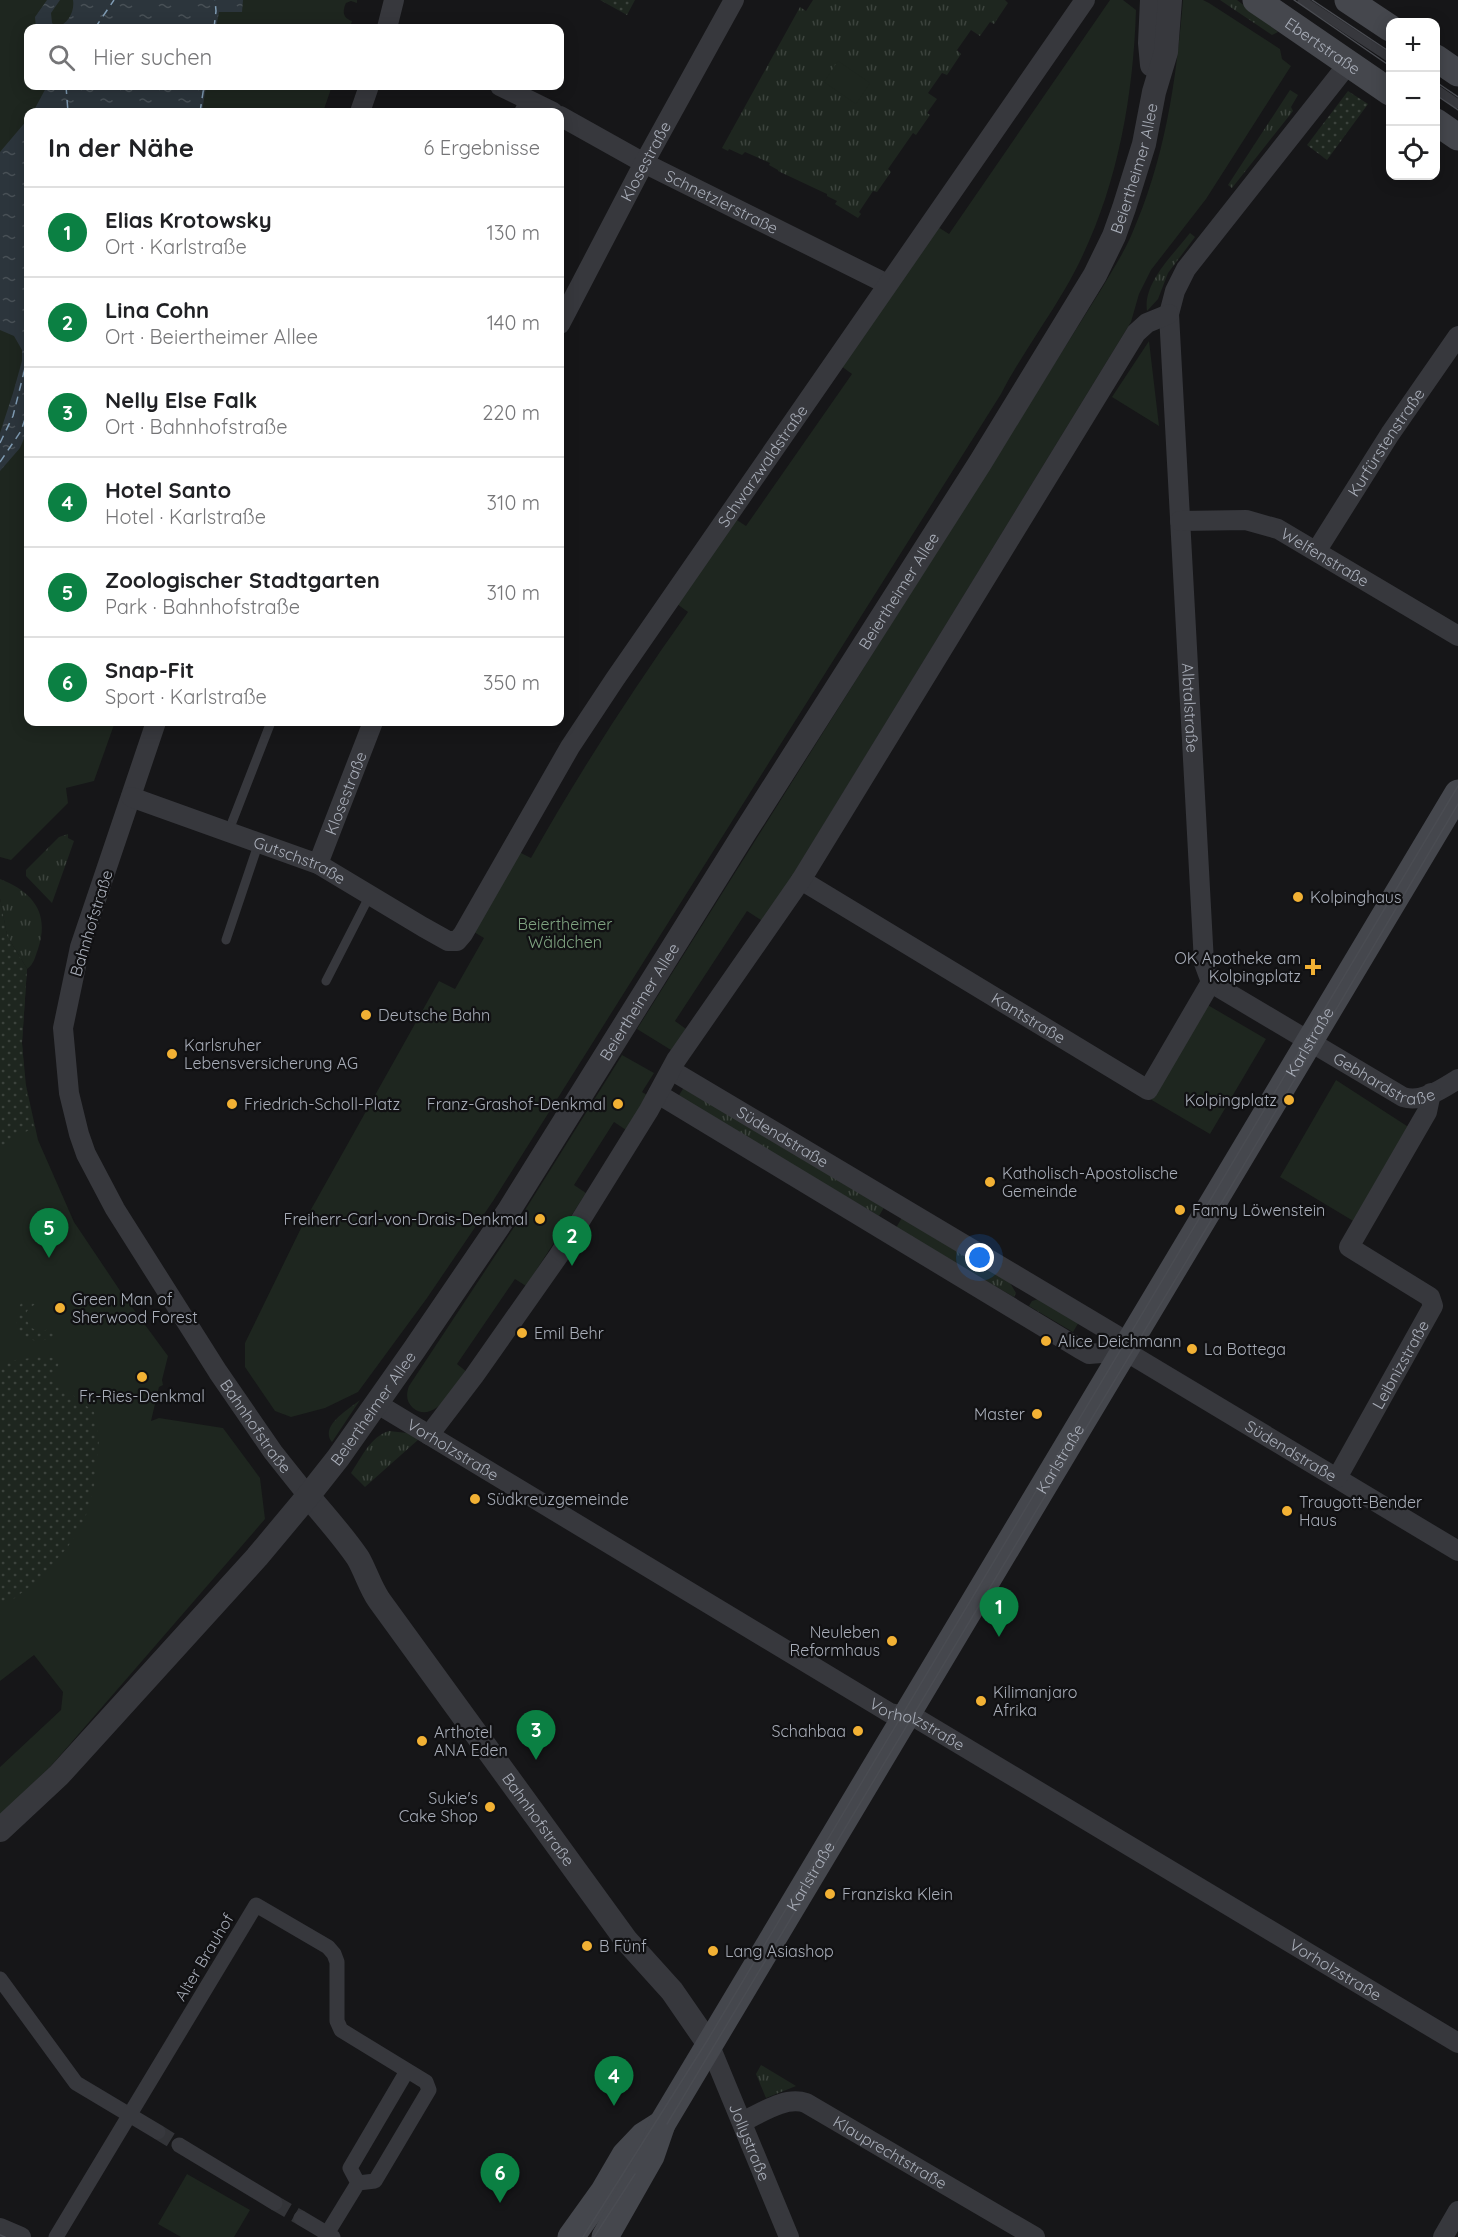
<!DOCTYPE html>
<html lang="de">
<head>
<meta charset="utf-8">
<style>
  :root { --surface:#fff; --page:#f6f6f6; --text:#202124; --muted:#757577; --line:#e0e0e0; --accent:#0b8043 }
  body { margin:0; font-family:Quicksand,sans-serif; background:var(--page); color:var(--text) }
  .controls { position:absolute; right:18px; top:18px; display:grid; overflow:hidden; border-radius:12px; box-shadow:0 3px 15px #0003 }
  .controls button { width:54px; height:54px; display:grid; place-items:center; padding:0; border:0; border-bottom:2px solid var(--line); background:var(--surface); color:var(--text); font:30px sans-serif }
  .you { position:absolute; left:980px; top:1258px; width:21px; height:21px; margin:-15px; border:4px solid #fff; border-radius:50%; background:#1a73e8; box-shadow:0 0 0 9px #1a73e833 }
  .badge { display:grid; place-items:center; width:39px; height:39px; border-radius:50%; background:var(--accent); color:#fff; font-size:20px; font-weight:700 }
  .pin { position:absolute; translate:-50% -50px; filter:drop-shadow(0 2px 3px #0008) }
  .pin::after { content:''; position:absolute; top:32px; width:21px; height:18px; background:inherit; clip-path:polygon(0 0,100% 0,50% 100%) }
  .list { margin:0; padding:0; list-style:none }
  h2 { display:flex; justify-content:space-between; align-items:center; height:78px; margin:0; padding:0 24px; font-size:26px }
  h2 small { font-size:20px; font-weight:400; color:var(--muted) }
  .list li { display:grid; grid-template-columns:39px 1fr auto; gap:18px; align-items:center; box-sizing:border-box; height:90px; padding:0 24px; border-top:2px solid var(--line) }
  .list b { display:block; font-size:22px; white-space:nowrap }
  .list p { margin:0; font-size:20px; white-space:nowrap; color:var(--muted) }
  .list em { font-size:20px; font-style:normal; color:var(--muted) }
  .icon { flex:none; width:33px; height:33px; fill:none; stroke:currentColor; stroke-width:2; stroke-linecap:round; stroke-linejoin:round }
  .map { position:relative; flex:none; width:1458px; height:2237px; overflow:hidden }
  .search { position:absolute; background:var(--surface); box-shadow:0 3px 15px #0003; left:24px; top:24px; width:540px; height:66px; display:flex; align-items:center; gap:15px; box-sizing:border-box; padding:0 21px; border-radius:12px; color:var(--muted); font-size:22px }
  .panel { position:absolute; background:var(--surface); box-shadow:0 3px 15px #0003; left:24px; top:108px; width:540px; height:618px; border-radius:12px }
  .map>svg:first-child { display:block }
  .grass { fill:url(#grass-tufts) }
  .park { fill:#1e261f }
  .garden { fill:url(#garden-dots) }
  .water { fill:url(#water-ripples) }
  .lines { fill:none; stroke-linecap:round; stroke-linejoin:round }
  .ferry { stroke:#7f9bb3; stroke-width:1.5; stroke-dasharray:8 6; stroke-linecap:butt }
  .pedestrian-tunnel { stroke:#333438; stroke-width:15; stroke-dasharray:15 8; stroke-linecap:butt }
  .service { stroke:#37383d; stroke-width:9 }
  .pedestrian { stroke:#37383d; stroke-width:15 }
  .minor { stroke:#37383d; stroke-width:20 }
  .tertiary { stroke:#37383d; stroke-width:24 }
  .secondary { stroke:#45474d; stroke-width:27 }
  .tram { stroke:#4a4c52; stroke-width:1.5 }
  .poi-dot { fill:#f2b134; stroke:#111113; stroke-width:2 }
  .labels { text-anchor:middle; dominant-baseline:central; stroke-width:4.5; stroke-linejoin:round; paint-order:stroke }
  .street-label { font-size:16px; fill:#a8adb8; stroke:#111113 }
  .poi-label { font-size:16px; fill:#a8adb8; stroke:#111113; text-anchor:start }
  .park-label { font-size:16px; fill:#7fa381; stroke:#111113 }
</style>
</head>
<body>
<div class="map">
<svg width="1458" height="2237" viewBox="0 0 1458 2237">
  <defs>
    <pattern id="grass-tufts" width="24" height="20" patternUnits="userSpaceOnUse" patternTransform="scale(1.5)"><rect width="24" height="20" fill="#1e261f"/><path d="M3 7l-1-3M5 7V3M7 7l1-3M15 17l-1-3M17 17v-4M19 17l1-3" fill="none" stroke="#3c433d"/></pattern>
    <pattern id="garden-dots" width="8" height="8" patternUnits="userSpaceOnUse" patternTransform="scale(1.5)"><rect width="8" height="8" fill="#1e261f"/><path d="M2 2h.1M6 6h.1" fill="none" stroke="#3c433d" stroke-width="1.8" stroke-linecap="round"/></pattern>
    <pattern id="water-ripples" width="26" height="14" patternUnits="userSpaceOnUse" patternTransform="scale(1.5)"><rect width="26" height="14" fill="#2c353c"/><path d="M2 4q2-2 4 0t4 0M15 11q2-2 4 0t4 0" fill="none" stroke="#485056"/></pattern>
  </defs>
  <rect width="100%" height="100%" fill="#161618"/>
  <!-- grass -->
  <path class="grass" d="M813,0H1005L1008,3L994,24L990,22L980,36L971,30L957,50L961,54L947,75L942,73L928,93L937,99L927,113L930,115L916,135L913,133L888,169L891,172L877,192L873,191L859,212L861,214L858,218L835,204L837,201L827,196V194L778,171V170L769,165L770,163L745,152L742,155L729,149L728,151L722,148L800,7L806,11Z
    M1220,0H1237L1278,32L1272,35Z
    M1290,90L1298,95L1291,107L1293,111L1232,188L1228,185Z
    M1190,233L1195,237L1168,273L1158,299L1147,311C1143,282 1174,254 1190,233Z
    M68,834V838L74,841L52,903L26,876V870L59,837Z
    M0,879C33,892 50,913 38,949C35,957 34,964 27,969L7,936L0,899Z
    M686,1084L886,1204L879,1216L678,1097Z
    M904,1214L1004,1273L1016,1293L1014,1297L896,1228Z
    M1042,1298L1080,1320L1073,1332L1029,1306L1032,1301Z
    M360,1400L332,1442C319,1426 349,1409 360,1400Z
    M389,1431L407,1433L419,1439L365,1487L351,1473C362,1457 370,1437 389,1431Z
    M761,2065L796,2086L766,2098L756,2074Z"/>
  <!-- park -->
  <path class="park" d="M0,0H357V3L351,1L346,3C342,12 343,18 352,21L350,28H28V86H332L323,112H28V722H115L94,781L66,788L68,803L11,860L0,857Z
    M1110,0H1123L1136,10C1133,106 1114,205 1065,289C1044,325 1020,357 1001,394L493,1201L427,1298L358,1392L325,1408L291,1417L275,1411L245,1367V1343L304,1222L439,981L455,989L484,938L474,932L519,852L531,858C579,773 631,692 688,612L677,604L734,518L746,526L852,374L841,366L938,227L949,234Z
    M1183,0H1203L1209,3L1280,49L1282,59L1291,66L1206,199L1151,270L1139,294L1131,322L764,922L747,911L675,1021L686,1029L671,1050L637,1029L1102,288C1112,271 1123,254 1131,236C1165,159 1176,83 1183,0Z
    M838,61L870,83L856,104L824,82Z
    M1149,341L1159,426L1112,397Z
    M0,899L7,936L27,969L22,1043L26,1085L38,1140L74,1222L123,1295L168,1356L162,1380L163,1385L159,1387L151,1421L159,1418L223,1428L260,1478L265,1519L51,1766L0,1815V1767L61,1710L63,1692L34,1655L0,1681Z
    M1206,1004L1266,1039L1210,1134L1150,1099Z
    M622,1055L654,1073L642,1092L647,1095L626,1130L614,1122L574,1185L586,1193L526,1286L515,1279L457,1364L467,1372C456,1386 434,1425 413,1408C406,1402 406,1394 409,1386L522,1215Z
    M1336,1080L1410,1128L1355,1222L1280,1177Z
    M187,2174L250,2210L234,2237H181L158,2224Z"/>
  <!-- garden -->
  <path class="garden" d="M600,0H635L627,15Z
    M1348,91L1368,104L1327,160L1307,145Z
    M0,899L7,936L27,969L22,1043L25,1085L34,1127L0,1147Z
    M23,1300L35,1304L27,1311C25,1322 30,1330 41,1332L51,1328L58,1334C30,1353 4,1328 23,1300Z
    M39,1357L61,1358L53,1379L94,1412L99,1440L94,1487L84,1522L67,1548L36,1582L0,1609V1362Z"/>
  <!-- water -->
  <path class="water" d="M47,0H60L51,13L52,23L56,27C68,25 75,11 73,0H243L242,12H219L216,28H36L35,17Z
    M47,86H206L202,112H33Z
    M28,119V429L20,448L0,471V433L13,393L22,361V350L14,336L0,330V152Z"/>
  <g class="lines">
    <!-- ferry -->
    <path class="ferry" d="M95,28L114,0
      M214,28L216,11L215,0
      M66,86L68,112
      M200,112L204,86
      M0,443L13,416L28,356
      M0,462L21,431L28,410"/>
    <!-- pedestrian-tunnel -->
    <path class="pedestrian-tunnel" d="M158,2132L179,2145
      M275,2203L301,2218"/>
    <!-- service -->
    <path class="service" d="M1302,0L1390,58
      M1436,89L1458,104
      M518,112L526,97
      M229,830L271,722
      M226,940L259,842
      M326,981L370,895"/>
    <!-- pedestrian -->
    <path class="pedestrian" d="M0,1979L76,2083L158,2132
      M179,2145L275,2203
      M358,2183L350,2168L407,2071
      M301,2218L333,2237
      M56,2237L256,1905L328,1947L334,1954L337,1962V2021L341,2030L426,2082L429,2090L375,2181L358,2183
      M325,2237L358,2183"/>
    <!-- minor -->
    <g class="minor">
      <path d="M387,28L394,0"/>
      <path id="s1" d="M1348,64L1186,269L1175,291L1169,314L1204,963L1211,982L1218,987L1403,1097C1422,1103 1442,1089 1458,1079"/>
      <path d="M500,86L553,112"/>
      <path d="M360,112L369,86"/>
      <path id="s2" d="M560,116L644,163L887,284"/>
      <path id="s3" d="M560,324L644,163L734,0"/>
      <path id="s4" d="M1180,521L1246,520L1278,529L1458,636"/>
      <path id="s5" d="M1317,550L1390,434L1458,336"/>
      <path id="s6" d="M156,722L80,947L63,1028L69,1093L79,1134L86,1154L115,1209L218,1372L273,1452L308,1496"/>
      <path id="s7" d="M131,797L318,864L423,927L448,941H457L463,934L570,747L615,679L1085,0"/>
      <path id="s8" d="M318,864L373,722"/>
      <path id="s9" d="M801,880L1148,1090L1211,982"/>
      <path id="s10" d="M671,1070L1116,1335L1125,1351L1458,1551"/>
      <path d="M658,1094L1080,1349L1089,1354L1125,1351"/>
      <path id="s11" d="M376,1403L890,1713L916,1718L1458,2043"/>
      <path d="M429,1435L474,1376L559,1255L649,1110L676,1060L801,880L1136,333L1147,323L1169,314"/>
      <path id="s12" d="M1337,1478L1433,1306L1430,1297L1349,1247L1427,1112L1431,1093"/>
      <path id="s13" d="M710,2046L789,2237"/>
      <path id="s14" d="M742,2122C761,2113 785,2096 806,2103L1035,2237"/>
      <path d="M0,2228L21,2237"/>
      <path d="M1443,2237L1458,2211"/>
    </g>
    <!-- tertiary -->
    <g class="tertiary">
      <path d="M1152,0L1150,43L1152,65"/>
      <path id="s15" d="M308,1496C325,1516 343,1536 358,1558C366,1572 370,1587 379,1600L626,1940L672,1991L710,2046"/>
      <path id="s16" d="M0,1830L59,1775L257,1557L308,1496L338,1458L414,1350L508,1212L745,832L980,463L1095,275L1114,236L1124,208L1144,144L1154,92L1166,52L1170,0"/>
    </g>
    <!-- secondary -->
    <g class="secondary">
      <path id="s17" d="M1256,0L1390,92"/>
      <path d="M1348,0L1390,28"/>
      <path d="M1436,58L1458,73"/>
      <path d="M1436,122L1458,137"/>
      <path d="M571,2237L604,2191L625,2155L643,2136L662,2124"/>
      <path id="s18" d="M605,2237L651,2156L662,2124L1458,793"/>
    </g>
    <!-- tram -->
    <path class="tram" d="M1294,0L1390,66
      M1312,0L1390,52
      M1436,82L1458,97
      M1436,95L1458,110
      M667,2124L1207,1227L1458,804
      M0,2235L5,2237
      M583,2237L707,2041L1458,786
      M594,2237L635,2174"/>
  </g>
  <!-- markers -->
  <g class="poi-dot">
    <circle cx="1298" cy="897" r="6"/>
    <path d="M1310 958h6v6h6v6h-6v6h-6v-6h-6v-6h6z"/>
    <circle cx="366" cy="1015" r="6"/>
    <circle cx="172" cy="1054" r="6"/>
    <circle cx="1289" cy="1100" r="6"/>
    <circle cx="232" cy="1104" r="6"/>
    <circle cx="618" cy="1104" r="6"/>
    <circle cx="990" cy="1182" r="6"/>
    <circle cx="1180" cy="1210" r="6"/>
    <circle cx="540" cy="1219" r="6"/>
    <circle cx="60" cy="1308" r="6"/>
    <circle cx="522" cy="1333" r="6"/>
    <circle cx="1046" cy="1341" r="6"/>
    <circle cx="1192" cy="1349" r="6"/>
    <circle cx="142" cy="1377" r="6"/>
    <circle cx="1037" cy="1414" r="6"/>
    <circle cx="475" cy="1499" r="6"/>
    <circle cx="1287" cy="1511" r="6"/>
    <circle cx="892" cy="1641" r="6"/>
    <circle cx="981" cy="1701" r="6"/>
    <circle cx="858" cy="1731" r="6"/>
    <circle cx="422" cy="1741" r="6"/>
    <circle cx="490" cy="1807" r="6"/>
    <circle cx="830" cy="1894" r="6"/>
    <circle cx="587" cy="1946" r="6"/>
    <circle cx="713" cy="1951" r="6"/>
  </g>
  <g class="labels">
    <!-- street labels -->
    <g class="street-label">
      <text stroke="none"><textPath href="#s17" startOffset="81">Ebertstraße</textPath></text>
      <text stroke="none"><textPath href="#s3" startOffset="184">Klosestraße</textPath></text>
      <text stroke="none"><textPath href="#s16" startOffset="2022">Beiertheimer Allee</textPath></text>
      <text stroke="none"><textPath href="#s2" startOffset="183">Schnetzlerstraße</textPath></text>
      <text stroke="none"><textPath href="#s5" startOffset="128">Kurfürstenstraße</textPath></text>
      <text stroke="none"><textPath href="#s7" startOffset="924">Schwarzwaldstraße</textPath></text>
      <text stroke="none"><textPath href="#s4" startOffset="154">Welfenstraße</textPath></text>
      <text stroke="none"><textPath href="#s16" startOffset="1536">Beiertheimer Allee</textPath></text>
      <text stroke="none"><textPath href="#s1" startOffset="704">Albtalstraße</textPath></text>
      <text stroke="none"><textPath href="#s8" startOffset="76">Klosestraße</textPath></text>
      <text stroke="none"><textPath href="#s7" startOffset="180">Gutschstraße</textPath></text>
      <text transform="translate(91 923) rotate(-73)">Bahnhofstraße</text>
      <text stroke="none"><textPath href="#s16" startOffset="1050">Beiertheimer Allee</textPath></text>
      <text stroke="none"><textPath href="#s9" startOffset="266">Kantstraße</textPath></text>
      <text stroke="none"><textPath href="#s18" startOffset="1388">Karlstraße</textPath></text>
      <text stroke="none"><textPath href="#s1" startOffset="1180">Gebhardstraße</textPath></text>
      <text stroke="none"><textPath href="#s10" startOffset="130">Südendstraße</textPath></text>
      <text stroke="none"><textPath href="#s12" startOffset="130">Leibnizstraße</textPath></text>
      <text stroke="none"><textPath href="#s16" startOffset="564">Beiertheimer Allee</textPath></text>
      <text stroke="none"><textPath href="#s6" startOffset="770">Bahnhofstraße</textPath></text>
      <text stroke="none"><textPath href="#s11" startOffset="90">Vorholzstraße</textPath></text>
      <text stroke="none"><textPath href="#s10" startOffset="730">Südendstraße</textPath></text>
      <text stroke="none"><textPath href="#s18" startOffset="902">Karlstraße</textPath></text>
      <text stroke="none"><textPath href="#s11" startOffset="630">Vorholzstraße</textPath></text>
      <text stroke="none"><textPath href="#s15" startOffset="398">Bahnhofstraße</textPath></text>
      <text stroke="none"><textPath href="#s18" startOffset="416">Karlstraße</textPath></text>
      <text transform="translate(204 1957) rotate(-59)">Alter Brauhof</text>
      <text stroke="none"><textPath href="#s11" startOffset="1116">Vorholzstraße</textPath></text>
      <text stroke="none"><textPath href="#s13" startOffset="104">Jollystraße</textPath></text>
      <text stroke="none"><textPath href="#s14" startOffset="166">Klauprechtstraße</textPath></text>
    </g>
    <!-- poi labels -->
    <g class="poi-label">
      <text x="1310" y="897">Kolpinghaus</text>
      <text x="1301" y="958" text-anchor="end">OK Apotheke am<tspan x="1301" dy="18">Kolpingplatz</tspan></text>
      <text x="378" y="1015">Deutsche Bahn</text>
      <text x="184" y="1045">Karlsruher<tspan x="184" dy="18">Lebensversicherung AG</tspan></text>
      <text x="1277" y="1100" text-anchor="end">Kolpingplatz</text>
      <text x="244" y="1104">Friedrich-Scholl-Platz</text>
      <text x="606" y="1104" text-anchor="end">Franz-Grashof-Denkmal</text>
      <text x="1002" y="1173">Katholisch-Apostolische<tspan x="1002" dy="18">Gemeinde</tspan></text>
      <text x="1192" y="1210">Fanny Löwenstein</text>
      <text x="528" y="1219" text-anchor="end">Freiherr-Carl-von-Drais-Denkmal</text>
      <text x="72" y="1299">Green Man of<tspan x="72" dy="18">Sherwood Forest</tspan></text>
      <text x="534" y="1333">Emil Behr</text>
      <text x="1058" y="1341">Alice Deichmann</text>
      <text x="1204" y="1349">La Bottega</text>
      <text x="142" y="1396" text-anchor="middle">Fr.-Ries-Denkmal</text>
      <text x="1025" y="1414" text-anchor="end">Master</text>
      <text x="487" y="1499">Südkreuzgemeinde</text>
      <text x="1299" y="1502">Traugott-Bender<tspan x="1299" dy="18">Haus</tspan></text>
      <text x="880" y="1632" text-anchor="end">Neuleben<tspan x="880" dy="18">Reformhaus</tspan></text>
      <text x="993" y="1692">Kilimanjaro<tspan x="993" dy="18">Afrika</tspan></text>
      <text x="846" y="1731" text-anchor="end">Schahbaa</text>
      <text x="434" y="1732">Arthotel<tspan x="434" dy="18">ANA Eden</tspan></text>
      <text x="478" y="1798" text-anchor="end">Sukie's<tspan x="478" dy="18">Cake Shop</tspan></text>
      <text x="842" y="1894">Franziska Klein</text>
      <text x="599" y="1946">B Fünf</text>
      <text x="725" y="1951">Lang Asiashop</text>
    </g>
    <!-- park labels -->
    <g class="park-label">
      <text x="565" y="924">Beiertheimer<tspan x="565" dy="18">Wäldchen</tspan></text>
    </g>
  </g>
</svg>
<div class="controls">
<button>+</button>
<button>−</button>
<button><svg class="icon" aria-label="locate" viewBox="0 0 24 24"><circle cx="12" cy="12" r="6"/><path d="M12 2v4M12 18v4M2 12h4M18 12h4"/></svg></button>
</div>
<div class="you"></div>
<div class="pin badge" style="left:999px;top:1637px">1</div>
<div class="pin badge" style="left:572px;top:1266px">2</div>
<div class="pin badge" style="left:536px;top:1760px">3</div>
<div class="pin badge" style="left:614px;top:2106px">4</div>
<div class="pin badge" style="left:49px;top:1258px">5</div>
<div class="pin badge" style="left:500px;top:2203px">6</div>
<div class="search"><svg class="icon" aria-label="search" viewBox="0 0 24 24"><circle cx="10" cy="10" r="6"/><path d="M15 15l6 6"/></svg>Hier suchen</div>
<section class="panel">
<h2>In der Nähe<small>6 Ergebnisse</small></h2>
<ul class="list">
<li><span class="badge">1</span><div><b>Elias Krotowsky</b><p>Ort · Karlstraße</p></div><em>130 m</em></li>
<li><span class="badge">2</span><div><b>Lina Cohn</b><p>Ort · Beiertheimer Allee</p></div><em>140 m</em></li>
<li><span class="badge">3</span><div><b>Nelly Else Falk</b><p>Ort · Bahnhofstraße</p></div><em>220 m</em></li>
<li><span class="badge">4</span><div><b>Hotel Santo</b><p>Hotel · Karlstraße</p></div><em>310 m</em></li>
<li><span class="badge">5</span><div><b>Zoologischer Stadtgarten</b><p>Park · Bahnhofstraße</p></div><em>310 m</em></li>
<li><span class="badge">6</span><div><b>Snap-Fit</b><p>Sport · Karlstraße</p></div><em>350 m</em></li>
</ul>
</section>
</div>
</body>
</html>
